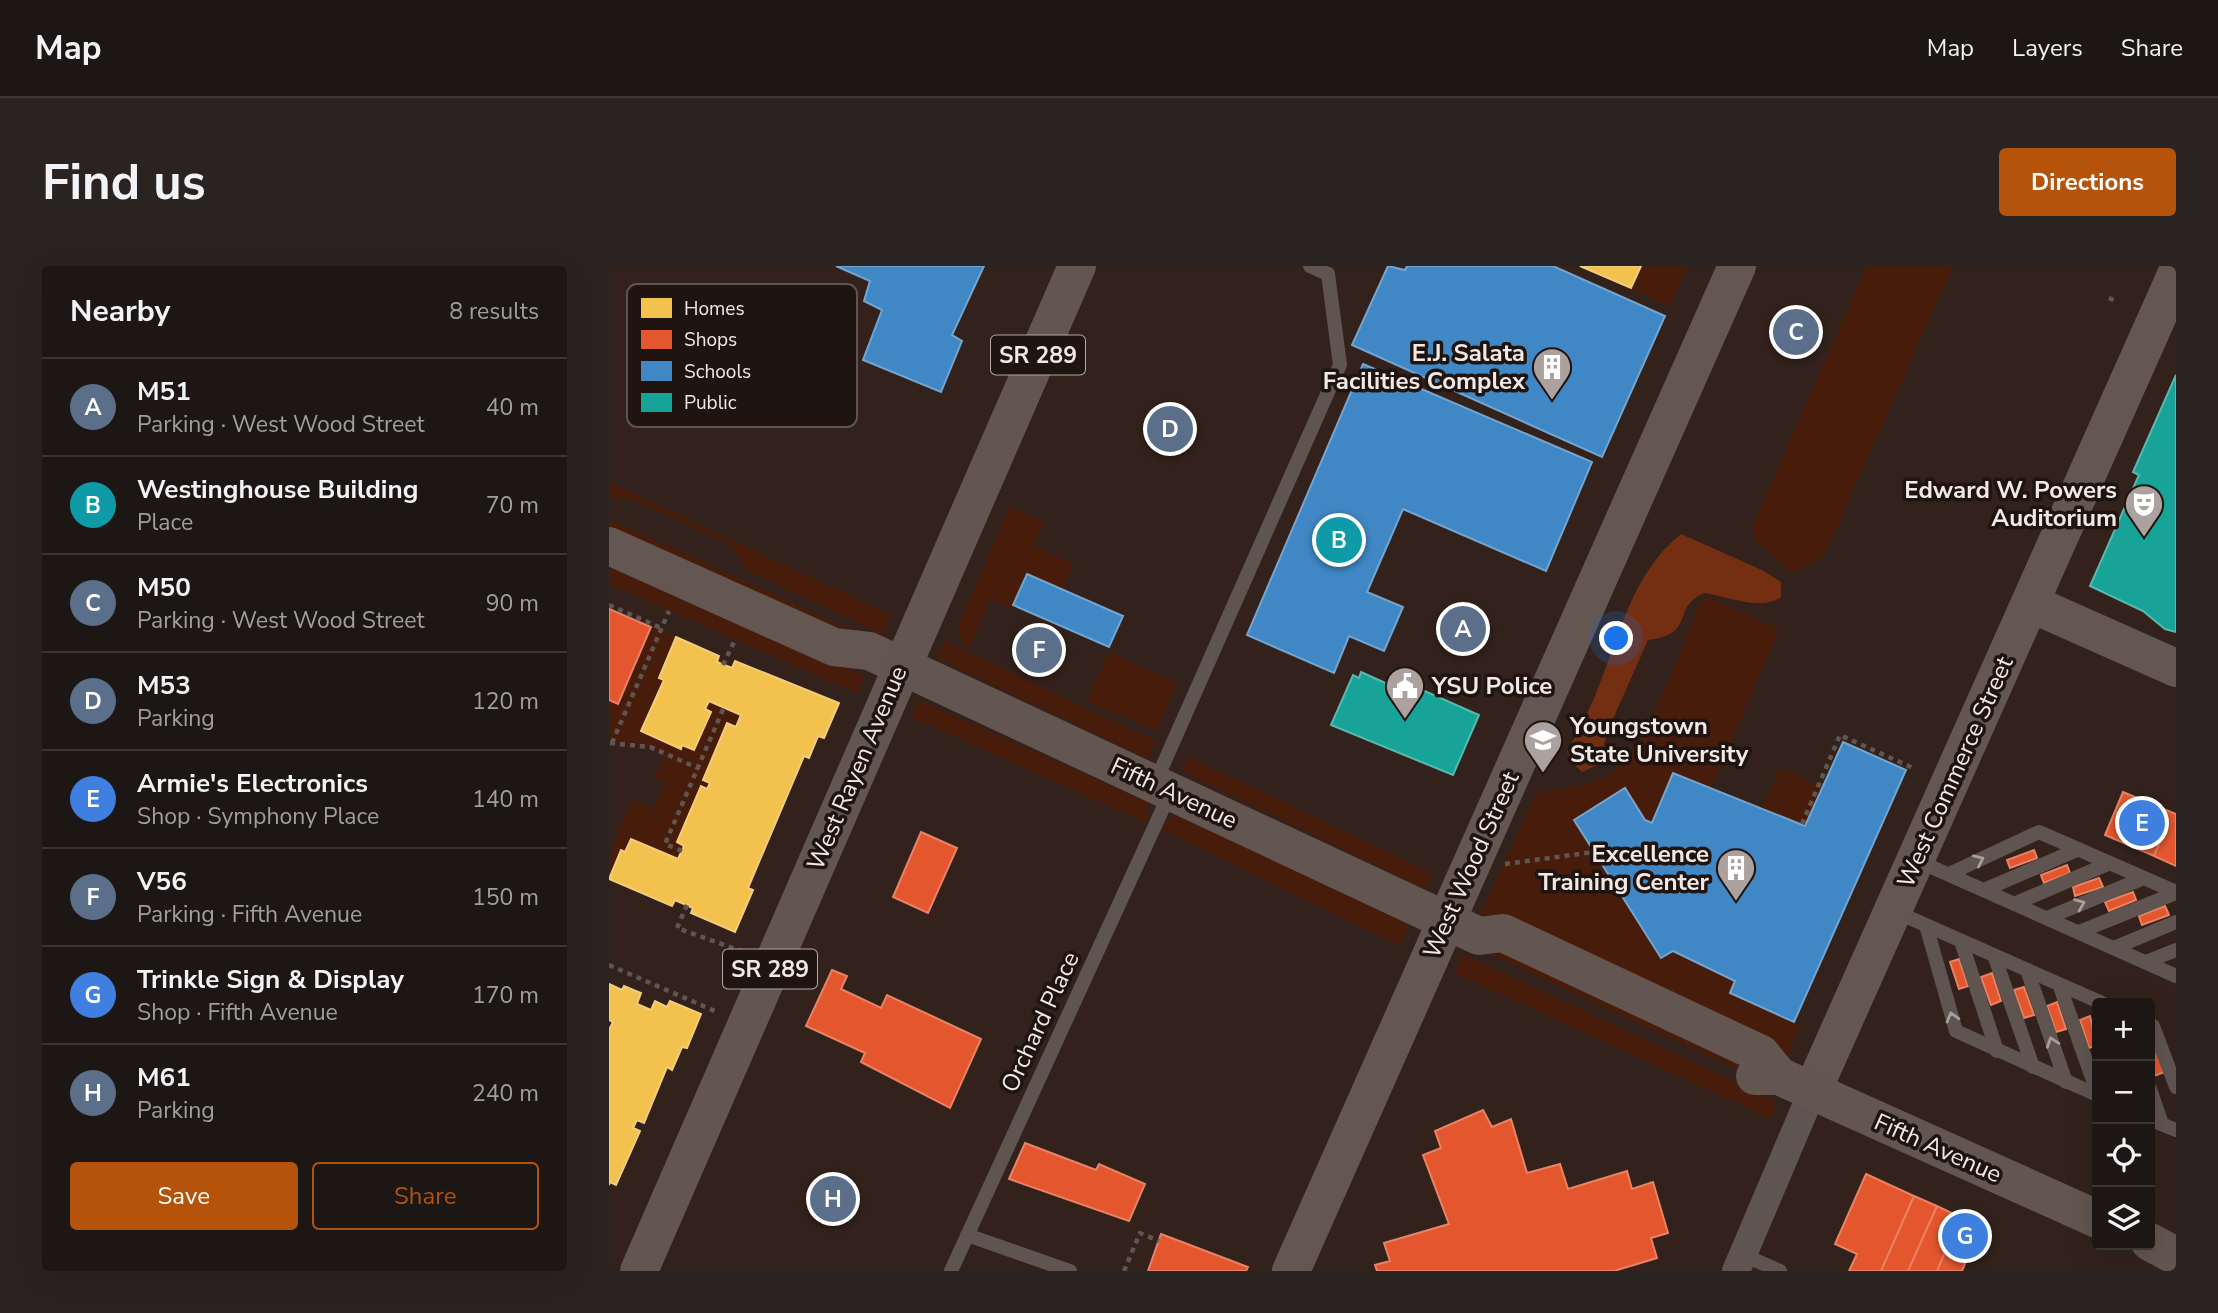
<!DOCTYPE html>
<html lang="en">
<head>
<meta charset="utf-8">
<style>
  :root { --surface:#1c1715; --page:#292422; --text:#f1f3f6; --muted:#a09fa0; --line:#3a3634; --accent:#b45309 }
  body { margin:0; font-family:"Nunito Sans",sans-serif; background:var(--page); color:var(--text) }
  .controls { position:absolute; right:21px; bottom:21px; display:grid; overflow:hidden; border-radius:7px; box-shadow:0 7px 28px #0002 }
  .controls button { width:63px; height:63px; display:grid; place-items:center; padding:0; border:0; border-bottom:2px solid var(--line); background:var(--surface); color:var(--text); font:35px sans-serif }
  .you { position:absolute; left:1008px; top:373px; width:24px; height:24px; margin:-18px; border:5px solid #fff; border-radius:50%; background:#1a73e8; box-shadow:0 0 0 10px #1a73e833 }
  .badge { display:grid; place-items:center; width:46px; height:46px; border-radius:50%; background:var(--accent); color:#fff; font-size:23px; font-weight:700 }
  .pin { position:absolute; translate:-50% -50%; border:4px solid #fff; box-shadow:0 2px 7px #0006 }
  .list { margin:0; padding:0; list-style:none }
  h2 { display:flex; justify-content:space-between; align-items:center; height:91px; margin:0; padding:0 28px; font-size:30px }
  h2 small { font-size:23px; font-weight:400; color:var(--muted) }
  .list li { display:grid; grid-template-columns:46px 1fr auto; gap:21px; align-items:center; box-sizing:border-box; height:98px; padding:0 28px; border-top:2px solid var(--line) }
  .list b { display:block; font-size:26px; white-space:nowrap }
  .list p { margin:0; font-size:23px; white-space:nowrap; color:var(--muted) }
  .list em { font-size:23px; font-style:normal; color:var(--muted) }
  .actions { display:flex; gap:14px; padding:21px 28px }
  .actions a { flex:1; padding:16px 0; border:2px solid var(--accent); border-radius:7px; text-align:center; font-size:24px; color:var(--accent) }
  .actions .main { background:var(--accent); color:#fff }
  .icon { flex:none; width:38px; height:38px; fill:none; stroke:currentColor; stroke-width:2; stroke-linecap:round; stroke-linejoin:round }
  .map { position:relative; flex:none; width:1567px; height:1005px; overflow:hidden; border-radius:7px }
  header { display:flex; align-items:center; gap:42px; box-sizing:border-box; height:98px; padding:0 35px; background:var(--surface); border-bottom:2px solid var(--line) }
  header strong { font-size:33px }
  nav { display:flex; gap:38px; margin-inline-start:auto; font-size:24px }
  .intro { display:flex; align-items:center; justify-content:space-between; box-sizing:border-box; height:168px; padding:0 42px }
  h1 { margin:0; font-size:49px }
  .button { padding:18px 32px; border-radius:7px; background:var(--accent); color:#fff; font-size:24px; font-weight:700 }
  main { display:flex; gap:42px; padding:0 42px }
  aside { flex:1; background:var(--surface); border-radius:7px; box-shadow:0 7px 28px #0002 }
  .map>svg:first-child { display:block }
  .built { fill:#33221c; fill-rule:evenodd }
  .green { fill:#481c0b }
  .forest { fill:#742f13 }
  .homes { fill:#f2c14e; stroke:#f2cd7c; stroke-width:2 }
  .shops { fill:#e4572e; stroke:#e88365; stroke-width:2 }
  .schools { fill:#3f88c5; stroke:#75a5cf; stroke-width:2 }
  .public { fill:#17a398; stroke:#59b8af; stroke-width:2 }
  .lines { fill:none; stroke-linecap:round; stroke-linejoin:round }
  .path { stroke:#5f5652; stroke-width:4.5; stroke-dasharray:5 5; stroke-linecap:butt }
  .lane { stroke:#605450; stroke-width:14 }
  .street { stroke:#605450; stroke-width:28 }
  .secondary { stroke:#645651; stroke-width:38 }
  .primary { stroke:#63554f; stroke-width:38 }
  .oneway { stroke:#a99e9b }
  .labels { text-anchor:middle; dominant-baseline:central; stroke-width:7; stroke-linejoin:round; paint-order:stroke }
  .shield { fill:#1f1410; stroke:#b3a9a6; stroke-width:2 }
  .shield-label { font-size:23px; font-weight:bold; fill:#f2e9e6 }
  .poi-label { font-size:24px; font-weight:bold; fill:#f2e9e6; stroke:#1f1410; text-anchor:end }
  .street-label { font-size:24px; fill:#f2e9e6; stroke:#1f1410 }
  .key { fill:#1f1410; stroke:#5e5450; stroke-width:2 }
  .key-label { font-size:19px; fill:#f2e9e6 }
</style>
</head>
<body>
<header>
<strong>Map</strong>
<nav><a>Map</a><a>Layers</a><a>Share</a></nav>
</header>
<div class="intro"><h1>Find us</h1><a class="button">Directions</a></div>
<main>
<aside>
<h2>Nearby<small>8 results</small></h2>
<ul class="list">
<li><span class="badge" style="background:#5c6f8a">A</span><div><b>M51</b><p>Parking · West Wood Street</p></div><em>40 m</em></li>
<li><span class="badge" style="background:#0f9aa8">B</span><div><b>Westinghouse Building</b><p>Place</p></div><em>70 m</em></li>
<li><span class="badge" style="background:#5c6f8a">C</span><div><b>M50</b><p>Parking · West Wood Street</p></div><em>90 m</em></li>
<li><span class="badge" style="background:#5c6f8a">D</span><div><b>M53</b><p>Parking</p></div><em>120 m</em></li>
<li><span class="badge" style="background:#3f7fe0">E</span><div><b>Armie's Electronics</b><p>Shop · Symphony Place</p></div><em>140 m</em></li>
<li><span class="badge" style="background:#5c6f8a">F</span><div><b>V56</b><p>Parking · Fifth Avenue</p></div><em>150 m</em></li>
<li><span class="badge" style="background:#3f7fe0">G</span><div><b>Trinkle Sign &amp; Display</b><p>Shop · Fifth Avenue</p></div><em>170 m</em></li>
<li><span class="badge" style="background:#5c6f8a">H</span><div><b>M61</b><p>Parking</p></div><em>240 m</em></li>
</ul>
<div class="actions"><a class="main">Save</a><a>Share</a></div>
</aside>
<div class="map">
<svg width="1567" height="1005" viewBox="0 0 1567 1005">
  <rect width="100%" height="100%" fill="#261f1c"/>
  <!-- built -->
  <path class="built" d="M0,0H1567V1005H0ZM1488,737H1541V979H1488Z"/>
  <!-- green -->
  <path class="green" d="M1032,0H1079L1060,41L1022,22Z
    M1258,0H1344L1216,288L1190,305L1178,304L1145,272V256Z
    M0,216L282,349L274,369L137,304L129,289L118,277L22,233L0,232Z
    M401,241L435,256L425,280L465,298L453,324L418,309L403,342L381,333L360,382L353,376L349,359Z
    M0,253L234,360L260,385L0,280Z
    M0,296L256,410L248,427L0,318Z
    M1094,329L1170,363L1102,522L1064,507L1043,557L1036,554L1016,523L965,554L1052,692L1064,685L1126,715L1121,727L1191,758L1180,789L872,648L927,527C953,523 981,521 1004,506C1039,483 1076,371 1094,329Z
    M43,360L67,371L50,411L55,414L32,466L71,483L73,479L85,484L102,446L96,443L100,435L132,449L127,461L119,458L95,514L101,517L98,523L92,521L68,576L75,580L69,593L22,573L16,586L12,584L0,612V590L23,533L46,542L56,516L46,512L56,487L29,479L0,477V434L9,437Z
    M336,375L547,475L539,493L329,392Z
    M500,386L568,417L548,465L478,435Z
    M310,434L540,537L538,557L303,451Z
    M580,491L823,607L816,623L573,505Z
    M1170,502L1214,521L1196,560L1153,542Z
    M566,549L800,658L791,680L552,563Z
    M870,670L1152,788L1142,810L884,689Z
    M854,688L1167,835L1163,853L846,707Z"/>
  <!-- forest -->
  <path class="forest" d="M1072,268L1153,304L1172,316V331C1152,345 1119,331 1096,327C1061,340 1089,368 1039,374L1003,455L988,499L973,506L964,497L958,486C969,465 981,444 989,422C1011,368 1024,306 1072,268Z"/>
  <!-- homes -->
  <path class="homes" d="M971,0H1032L1022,22Z
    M67,371L110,390L108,396L123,402L126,395L230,437L215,472L209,470L200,492L195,490L139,622L144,624L126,666L82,647L84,642L66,634L63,640L0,613L12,584L16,586L22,573L69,593L75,580L68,576L92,520L98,523L101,517L94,514L118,457L127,461L132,449L100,435L96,443L102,446L85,484L73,479L72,483L32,465L55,414L50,412Z
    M0,718L13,724L15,720L32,727L28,738L42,744L46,735L58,741L61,735L92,748L78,782L73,781L63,804L58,801L35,857L28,854L24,862L31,865L7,919L1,916L0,919V764L4,756L0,754Z"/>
  <!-- shops -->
  <path class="shops" d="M0,343L42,361L9,438L0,434Z
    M1514,526L1557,544L1551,559L1557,562L1545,590L1496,569Z
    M1557,544L1567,548V600L1545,590L1557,562L1551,559Z
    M312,566L348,582L319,647L284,631Z
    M1425,584L1428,592L1401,602L1398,594Z
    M1458,599L1461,607L1435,617L1432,609Z
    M1490,612L1494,621L1466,630L1464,621Z
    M1524,626L1527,634L1500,645L1496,636Z
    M1556,640L1560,649L1533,659L1530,650Z
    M1350,693L1359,720L1350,723L1341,696Z
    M223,704L238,710L232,723L272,742L278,729L372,773L341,842L252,796L256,787L197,760Z
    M1383,707L1392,735L1382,739L1372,711Z
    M1415,721L1425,749L1415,752L1405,724Z
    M1448,736L1457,763L1447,766L1438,740Z
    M1481,750L1488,779L1480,782L1471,754Z
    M1546,777L1556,806L1545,810L1541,779Z
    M874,844L883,861L902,853L918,907L951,898L959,923L1018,905L1023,923L1044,916L1059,967L1042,972L1048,992L1005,1005H768L766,999L781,995L775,977L840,958L814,889L832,882L826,865Z
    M416,877L487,904L490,898L536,918L520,955L400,913Z
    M1257,908L1305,930L1272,1005H1240L1248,988L1226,978Z
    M1305,930L1328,940L1299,1005H1272Z
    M1328,940L1351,951L1328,1005H1299Z
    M1351,951L1372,960L1353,1005H1328Z
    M552,968L639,1001L637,1005H539Z"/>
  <!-- schools -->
  <path class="schools" d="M227,0H375L343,69L353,75L332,126L254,94L273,44L255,35L261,15Z
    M779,0L796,4L798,0H944L1056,50L993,191L743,79Z
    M754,98L983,196L937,305L794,243L758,326L794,341L775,385L740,370L725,407L638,369Z
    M418,308L514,350L500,381L404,339Z
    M1234,476L1297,504L1185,756L1121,727L1126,715L1064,685L1052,692L965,554L1016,522L1036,554L1043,557L1064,507L1196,560Z"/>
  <!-- public -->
  <path class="public" d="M1567,109V366L1556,363L1534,345L1481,320L1530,209L1524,206Z
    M752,406L805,430L809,422L870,449L844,509L722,459L744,409L750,412Z"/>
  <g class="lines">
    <!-- path -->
    <path class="path" d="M1500,32L1509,36
      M0,339L52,362
      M114,399L126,374
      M1,477L41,481L89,502
      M3,477L60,345
      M1193,558L1231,469L1304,502
      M73,585L56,578L115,441
      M896,598L985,586
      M78,639L68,662L135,686
      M0,699L108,746
      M515,1005L531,967L550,975"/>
    <!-- lane -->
    <path class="lane" d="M546,517L731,99L719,8L701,0
      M1309,595L1567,710
      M1340,608L1430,566L1567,626
      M1375,624L1470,583
      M1405,638L1501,597
      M1285,645L1493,737
      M1438,652L1535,612
      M1317,659L1347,765L1488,829
      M1470,666L1567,627
      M1352,675L1388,785
      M1505,682L1567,656
      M1385,689L1424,801
      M1537,696L1567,684
      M1418,704L1457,816
      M1450,718L1488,826
      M1541,758L1544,760L1567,821
      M1541,823L1553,858
      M1545,855L1567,864
      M358,969L461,1005
      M1134,989L1171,1005
      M342,1005L561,527"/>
    <!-- street -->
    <path class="street" d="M1127,1005L1203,826"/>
    <!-- secondary -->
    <path class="secondary" d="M0,280L225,381L260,385L293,400
      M1421,337L1567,402
      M1203,826L1567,9
      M682,1005L1128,0"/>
    <!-- primary -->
    <path class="primary" d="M293,400L870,670L894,667L1152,788L1170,810
      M1146,810H1170L1488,953
      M1541,976L1567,990
      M30,1005L468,0"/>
  </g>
  <!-- one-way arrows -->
  <defs><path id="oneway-chevron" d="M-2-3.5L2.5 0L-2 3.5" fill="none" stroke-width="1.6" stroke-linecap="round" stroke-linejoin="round" transform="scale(1.75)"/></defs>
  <g class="oneway">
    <use href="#oneway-chevron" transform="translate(1370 594) rotate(-25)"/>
    <use href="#oneway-chevron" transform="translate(1471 638) rotate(-22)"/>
    <use href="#oneway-chevron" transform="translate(1343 751) rotate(-106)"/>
    <use href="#oneway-chevron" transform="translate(1443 776) rotate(-109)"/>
  </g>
  <!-- icons -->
  <defs>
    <g id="building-pin" transform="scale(2.0125)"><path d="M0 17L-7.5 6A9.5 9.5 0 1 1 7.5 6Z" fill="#aba29f" stroke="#1f1410"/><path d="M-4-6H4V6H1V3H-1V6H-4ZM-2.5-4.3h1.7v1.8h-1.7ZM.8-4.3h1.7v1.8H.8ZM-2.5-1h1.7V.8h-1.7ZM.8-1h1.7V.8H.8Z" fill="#fff"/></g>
    <g id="theatre-pin" transform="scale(2.0125)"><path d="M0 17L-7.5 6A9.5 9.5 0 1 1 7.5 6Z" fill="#aba29f" stroke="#1f1410"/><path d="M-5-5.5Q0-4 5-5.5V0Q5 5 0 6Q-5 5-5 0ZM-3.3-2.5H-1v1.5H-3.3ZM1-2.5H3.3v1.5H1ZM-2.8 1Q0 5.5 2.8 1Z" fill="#fff"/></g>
    <g id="civic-pin" transform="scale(2.0125)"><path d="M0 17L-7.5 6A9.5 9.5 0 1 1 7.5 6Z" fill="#aba29f" stroke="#1f1410"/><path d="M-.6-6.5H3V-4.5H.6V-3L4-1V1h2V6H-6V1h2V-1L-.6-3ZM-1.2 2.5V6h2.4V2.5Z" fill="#fff"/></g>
    <g id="university-pin" transform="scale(2.0125)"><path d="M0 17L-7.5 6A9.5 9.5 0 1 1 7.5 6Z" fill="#aba29f" stroke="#1f1410"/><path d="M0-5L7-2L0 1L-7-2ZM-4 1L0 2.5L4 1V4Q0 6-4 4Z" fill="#fff"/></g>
  </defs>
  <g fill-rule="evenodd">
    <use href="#building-pin" x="943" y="101"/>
    <use href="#theatre-pin" x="1535" y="238"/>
    <use href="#civic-pin" x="796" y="420"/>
    <use href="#university-pin" x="934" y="474"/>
    <use href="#building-pin" x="1127" y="602"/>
  </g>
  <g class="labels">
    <!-- shield labels -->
    <g class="shield">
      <rect x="382" y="69.5" width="94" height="39" rx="5"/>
      <rect x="114" y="683.5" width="94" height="39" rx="5"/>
    </g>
    <g class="shield-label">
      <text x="429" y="89">SR 289</text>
      <text x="161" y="703">SR 289</text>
    </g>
    <!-- poi labels -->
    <g class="poi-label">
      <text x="916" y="87">E.J. Salata<tspan x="916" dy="28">Facilities Complex</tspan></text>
      <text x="1508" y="224">Edward W. Powers<tspan x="1508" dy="28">Auditorium</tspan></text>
      <text x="823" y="420" text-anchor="start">YSU Police</text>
      <text x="961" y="460" text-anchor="start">Youngstown<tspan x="961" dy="28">State University</tspan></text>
      <text x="1100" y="588">Excellence<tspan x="1100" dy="28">Training Center</tspan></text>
    </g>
    <!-- street labels -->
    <g class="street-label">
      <text transform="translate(248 502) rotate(-67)">West Rayen Avenue</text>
      <text transform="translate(1346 506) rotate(-66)">West Commerce Street</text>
      <text transform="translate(565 527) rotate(25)">Fifth Avenue</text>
      <text transform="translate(862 599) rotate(-66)">West Wood Street</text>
      <text transform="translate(431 756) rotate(-65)">Orchard Place</text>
      <text transform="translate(1329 882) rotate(24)">Fifth Avenue</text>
    </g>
  </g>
  <!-- legend -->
  <rect x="18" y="18" width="230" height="143" rx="10" class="key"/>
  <rect x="32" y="32" width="31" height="20" fill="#f2c14e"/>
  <rect x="32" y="64" width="31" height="19" fill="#e4572e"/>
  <rect x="32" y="95" width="31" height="20" fill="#3f88c5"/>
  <rect x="32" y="127" width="31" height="19" fill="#17a398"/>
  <g class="key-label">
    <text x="75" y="49">Homes</text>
    <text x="75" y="80">Shops</text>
    <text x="75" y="112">Schools</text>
    <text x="75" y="143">Public</text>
  </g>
</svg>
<div class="controls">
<button>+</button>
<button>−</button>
<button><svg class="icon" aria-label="locate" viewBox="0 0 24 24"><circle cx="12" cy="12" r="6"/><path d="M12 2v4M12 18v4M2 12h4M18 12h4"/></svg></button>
<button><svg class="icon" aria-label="layers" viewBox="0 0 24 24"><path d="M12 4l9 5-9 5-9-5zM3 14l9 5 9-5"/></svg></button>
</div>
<div class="you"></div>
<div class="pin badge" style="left:854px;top:363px;background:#5c6f8a">A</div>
<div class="pin badge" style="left:730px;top:274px;background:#0f9aa8">B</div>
<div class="pin badge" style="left:1187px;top:66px;background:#5c6f8a">C</div>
<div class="pin badge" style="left:561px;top:163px;background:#5c6f8a">D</div>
<div class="pin badge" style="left:1533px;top:557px;background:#3f7fe0">E</div>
<div class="pin badge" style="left:430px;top:384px;background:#5c6f8a">F</div>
<div class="pin badge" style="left:1356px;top:970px;background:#3f7fe0">G</div>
<div class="pin badge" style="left:224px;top:933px;background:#5c6f8a">H</div>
</div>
</main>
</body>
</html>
